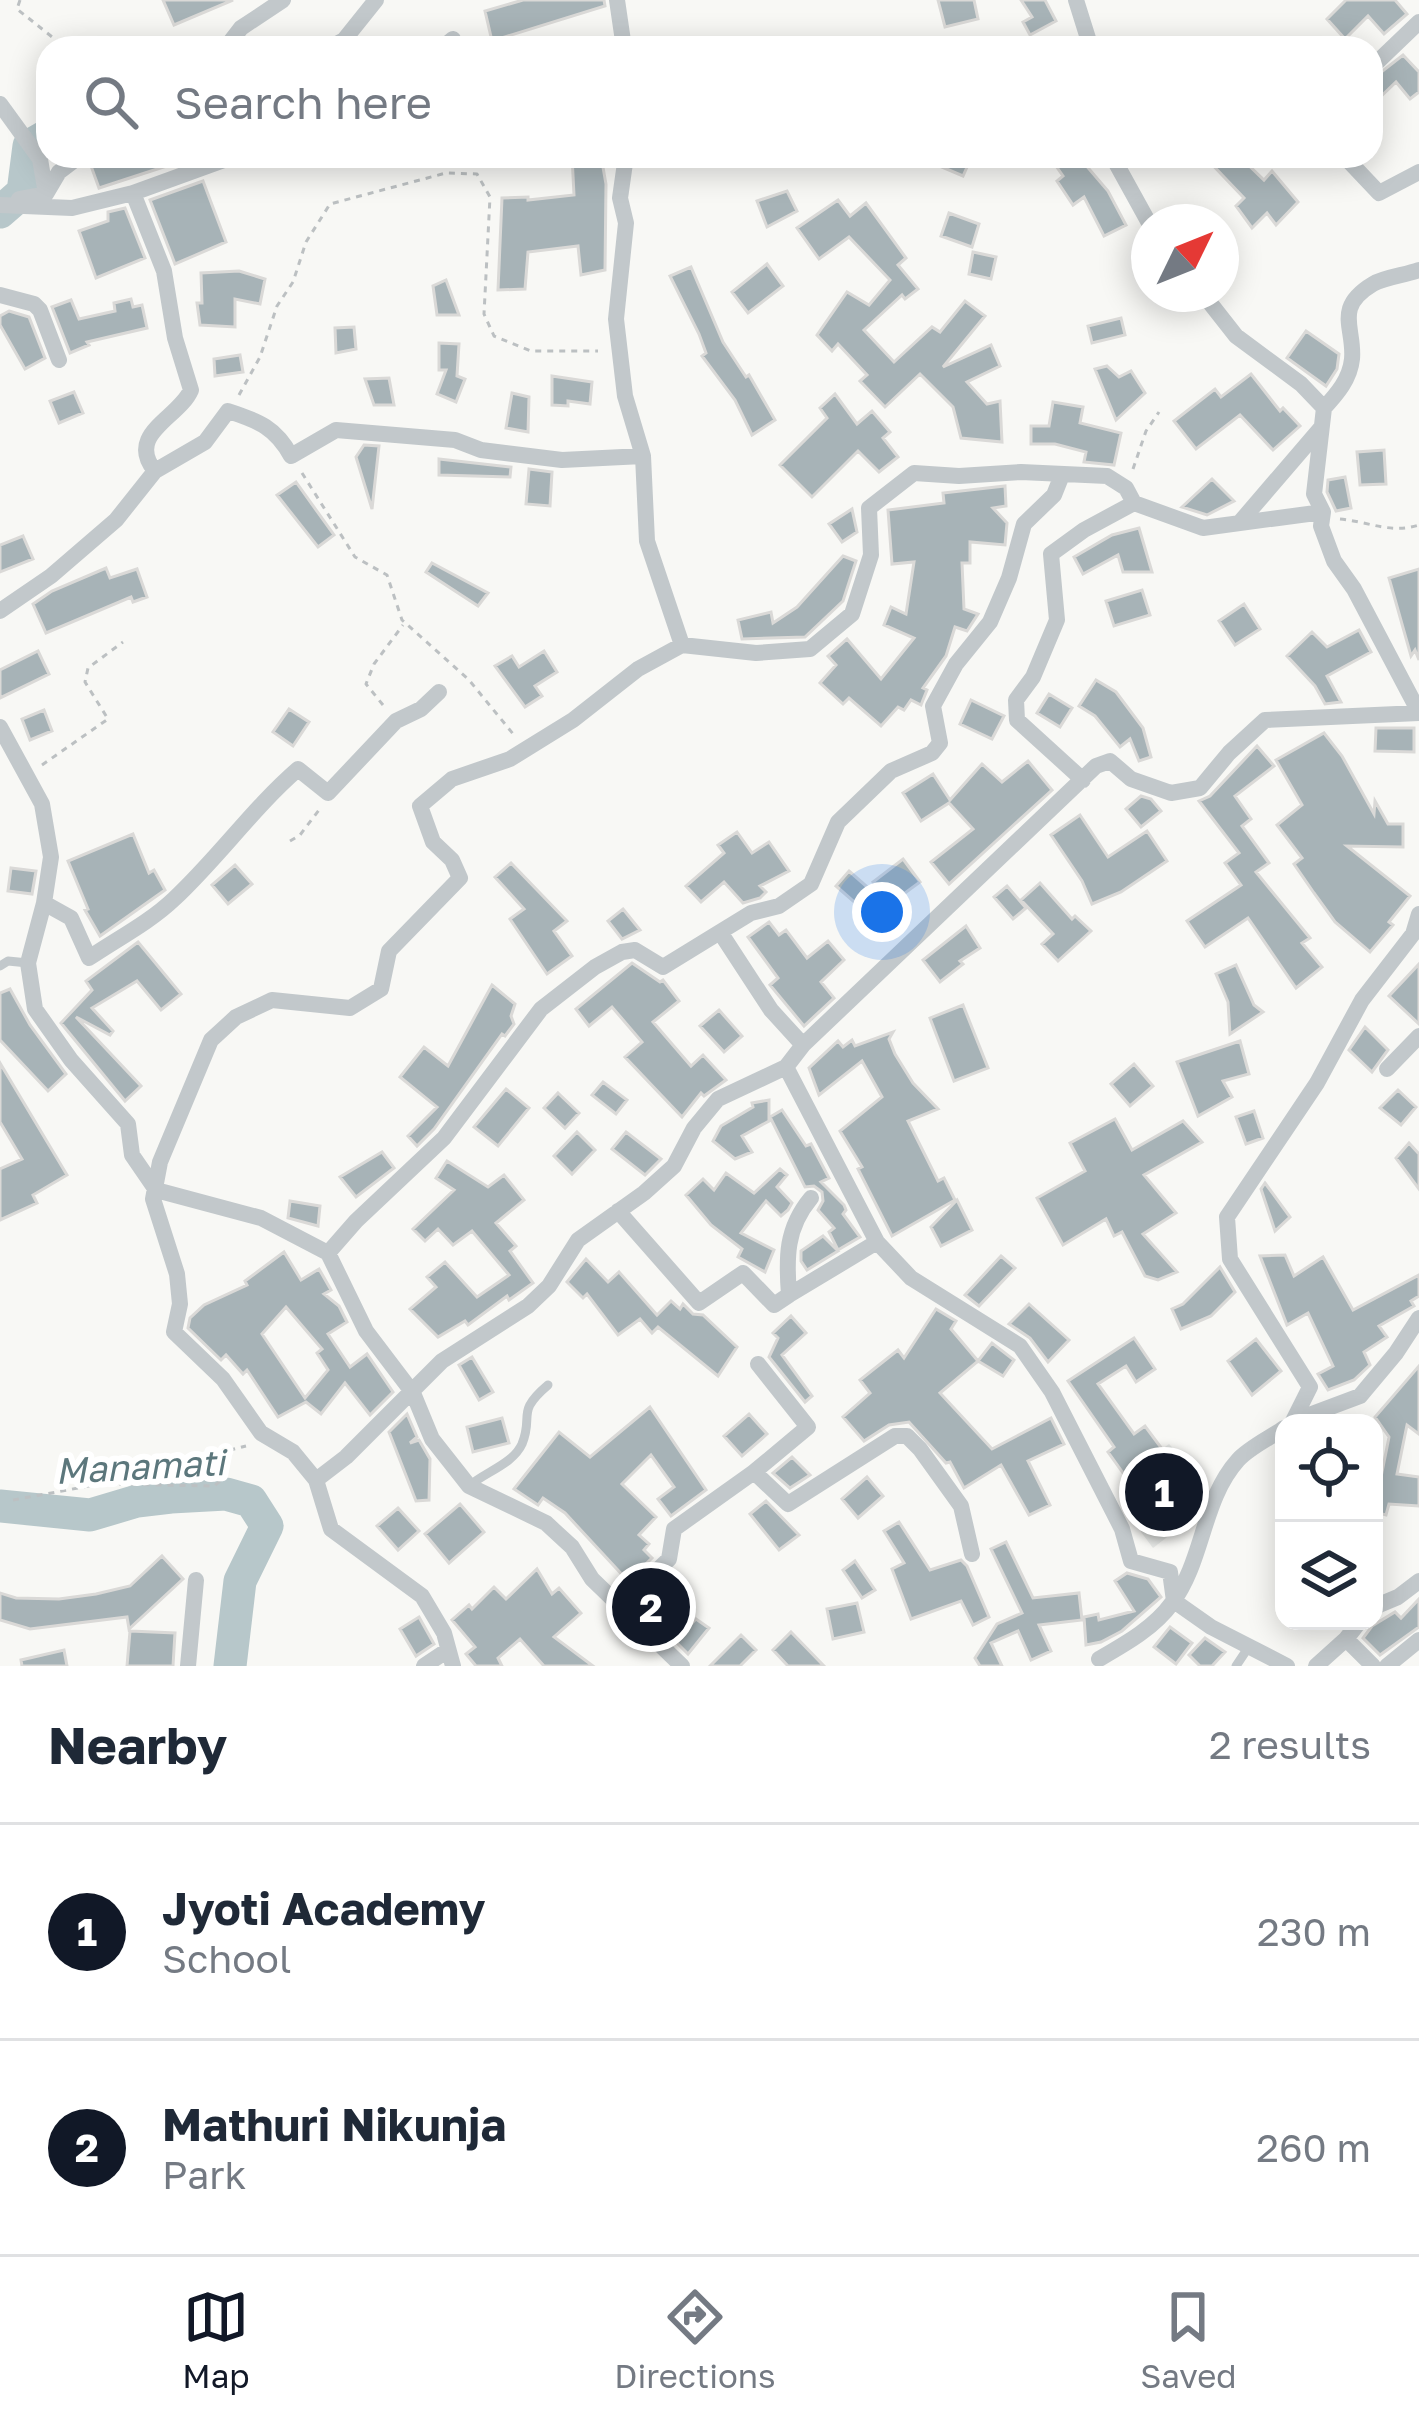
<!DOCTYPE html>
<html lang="en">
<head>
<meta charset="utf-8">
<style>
  :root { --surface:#fff; --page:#f2f2f3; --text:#1f2937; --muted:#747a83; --line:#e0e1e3; --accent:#111827 }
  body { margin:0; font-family:"Golos Text",sans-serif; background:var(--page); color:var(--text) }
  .controls { position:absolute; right:36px; bottom:36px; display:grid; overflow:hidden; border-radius:24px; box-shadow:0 6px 30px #0003 }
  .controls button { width:108px; height:108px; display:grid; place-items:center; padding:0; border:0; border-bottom:3px solid var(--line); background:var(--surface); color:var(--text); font:60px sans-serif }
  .compass { position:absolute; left:1131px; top:204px; width:108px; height:108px; border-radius:50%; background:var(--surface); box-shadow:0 6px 30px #0003; rotate:47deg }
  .you { position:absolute; left:882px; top:912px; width:42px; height:42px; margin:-30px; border:9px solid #fff; border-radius:50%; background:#1a73e8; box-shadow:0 0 0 18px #1a73e833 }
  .badge { display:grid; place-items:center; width:78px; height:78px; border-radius:50%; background:var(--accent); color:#fff; font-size:39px; font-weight:700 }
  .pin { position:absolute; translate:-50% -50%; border:6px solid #fff; box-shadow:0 3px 12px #0006 }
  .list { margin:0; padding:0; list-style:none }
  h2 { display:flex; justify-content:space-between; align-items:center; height:156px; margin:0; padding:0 48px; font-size:51px }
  h2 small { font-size:39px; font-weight:400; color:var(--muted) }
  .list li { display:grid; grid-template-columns:78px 1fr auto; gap:36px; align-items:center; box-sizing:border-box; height:216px; padding:0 48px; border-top:3px solid var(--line) }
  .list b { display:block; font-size:45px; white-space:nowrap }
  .list p { margin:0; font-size:39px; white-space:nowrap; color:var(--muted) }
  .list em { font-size:39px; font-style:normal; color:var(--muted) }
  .icon { flex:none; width:66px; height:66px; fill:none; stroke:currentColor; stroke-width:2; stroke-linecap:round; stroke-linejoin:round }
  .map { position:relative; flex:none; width:1419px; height:1666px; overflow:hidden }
  .search { position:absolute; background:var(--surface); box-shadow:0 6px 30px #0003; left:36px; right:36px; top:36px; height:132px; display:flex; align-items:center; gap:30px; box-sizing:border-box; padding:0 42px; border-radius:36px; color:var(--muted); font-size:45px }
  .sheet { height:588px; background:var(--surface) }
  nav { display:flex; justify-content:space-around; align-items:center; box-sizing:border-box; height:168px; border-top:3px solid var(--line); background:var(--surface); font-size:33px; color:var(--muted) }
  nav a { display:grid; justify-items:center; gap:6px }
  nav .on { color:var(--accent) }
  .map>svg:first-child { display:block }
  .built { fill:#e6e8e6 }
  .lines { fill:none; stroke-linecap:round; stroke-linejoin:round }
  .river { stroke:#b7c7ca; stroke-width:33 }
  .building { fill:#a7b3b7; stroke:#dad9d7; stroke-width:3; fill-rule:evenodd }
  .path { stroke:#bcc0c2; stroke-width:3; stroke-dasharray:6 6; stroke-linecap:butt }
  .lane { stroke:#c2c8cb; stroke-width:9 }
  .street { stroke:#c2c8cb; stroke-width:16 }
  .labels { text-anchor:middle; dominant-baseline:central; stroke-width:12; stroke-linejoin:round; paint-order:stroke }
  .water-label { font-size:36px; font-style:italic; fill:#5c777c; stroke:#fff }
</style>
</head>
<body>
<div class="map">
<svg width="1419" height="1666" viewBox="0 0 1419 1666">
  <rect width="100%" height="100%" fill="#f8f8f5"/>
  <!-- built -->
  <path class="built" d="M1169,1444L1208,1486L1188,1521L1153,1548L1141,1532L1120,1480Z"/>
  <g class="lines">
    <!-- river -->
    <path class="river" d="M0,212L23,192L29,146L48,135
      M0,1506L90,1515L137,1501L171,1497L226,1494L251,1501L267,1526L240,1581L230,1666"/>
  </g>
  <!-- building -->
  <path class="building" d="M163,0H233L174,25Z
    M523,0H604L605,6L492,41L485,11Z
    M938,0H974L978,19L945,27Z
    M1021,0H1045L1056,21L1030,35L1023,22L1032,17Z
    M1346,0H1395L1407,14L1384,34L1368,16L1345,39L1327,19Z
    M1403,55L1419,72V92L1410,99L1396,82L1371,106V80Z
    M119,156H193L194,157L99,188L91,166Z
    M572,156H601L606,184L605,270L581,275L578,246L528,252L525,289L498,290L502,198L528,197V200L574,195Z
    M916,156H972L963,176Z
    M1049,156H1078L1108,191L1126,225L1104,236L1084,197L1073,205L1057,181L1063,176Z
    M1204,156H1239L1264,180L1272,171L1298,202L1276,225L1267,213L1252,228L1236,206L1244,198Z
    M203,181L226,242L175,264L150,200Z
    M787,191L797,211L767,227L757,201Z
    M838,200L850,216L866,203L906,258L898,265L918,289L905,299L902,295L864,330L894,362L932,327L940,332L965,301L985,316L943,367L991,345L1000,366L967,382L987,404L1000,401L1002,442L961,438L953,407L920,374L885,407L860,381L867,375L838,344L832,351L817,335L847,292L869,305L890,280L849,237L819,259L797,228Z
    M125,208L145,258L96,278L79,231L108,221V212Z
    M949,213L979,224L972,247L941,236Z
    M973,252L996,257L991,279L969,274Z
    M767,264L783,286L748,313L732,292Z
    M691,267L723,342L746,377L749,375L775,420L752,435L735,400L702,356L706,353L699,334L670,276Z
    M239,271L265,279L260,304L235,299V327L200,325L197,303H202L201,273Z
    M446,280L459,315H437L433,286Z
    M131,299L133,307L142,305L147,328L87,342L89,345L70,353L52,307L71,300L79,319L115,311L114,303Z
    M9,311L29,317L45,358L25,369L0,325V316Z
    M1121,318L1125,335L1092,343L1088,326Z
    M354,327L356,349L336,353L335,328Z
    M1306,331L1339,354L1337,369L1326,386L1287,358Z
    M439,343L459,344L457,376L465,379L456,402L437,394L446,370H439Z
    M240,355L243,372L215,376L214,359Z
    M1107,366L1119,377L1131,371L1145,393L1116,420L1095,369Z
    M1251,374L1280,411L1283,408L1300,426L1273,450L1240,415L1196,449L1174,421L1215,389L1221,397Z
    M552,376L592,382L590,404L568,401V406L552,405Z
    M389,378L394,405H374L365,379Z
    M74,392L83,413L59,423L50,401Z
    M512,393L529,397L528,432L506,428Z
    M835,394L857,424L872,411L890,432L883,438L898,457L879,472L858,451L812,497L780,465L827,418L820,408Z
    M1053,402L1083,407L1080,423L1121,433L1114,465L1084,462L1086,452L1055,444H1031V426H1049Z
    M364,445L379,446L372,509L356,457Z
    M1384,450L1386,484L1360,485L1357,452Z
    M439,459L511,467L510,477L439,475Z
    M529,469L552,472L550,506L526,504Z
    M1345,477L1351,508L1336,511L1327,492L1328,480Z
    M1212,479L1234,501L1207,515L1182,507Z
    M296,482L334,535L318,547L277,495Z
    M1005,486L1006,506L993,508L1007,523L1005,545L970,542V563H962L964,609L978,614L967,631L955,627L946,656L923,688L927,690L921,705L911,700L904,710L898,707L881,726L849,698L843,704L820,683L836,665L828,656L847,639L881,679L914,638L884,625L891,607L906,614L914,562L892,564L888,510L944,503L943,493Z
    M852,509L857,532L842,542L829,524Z
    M1139,528L1152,572H1123L1118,555L1083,574L1074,557L1112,535Z
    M23,536L33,559L0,572V545Z
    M843,556L856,561L843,601L805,637L742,639L738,620L771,612L773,623L797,607Z
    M432,563L488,593L478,606L426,572Z
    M106,568L110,578L137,569L147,597L133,602L131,597L46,633L33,604L52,591Z
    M1419,569V660L1415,650L1411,656L1389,578Z
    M1142,590L1150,615L1114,626L1106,601Z
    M1244,604L1260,629L1235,645L1219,621Z
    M1359,630L1371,652L1327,676L1341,702L1325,704L1315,686L1287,656L1312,632L1327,647Z
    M38,651L49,674L0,698V670Z
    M544,651L557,672L535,686L542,696L525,707L495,666L512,656L519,667Z
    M1096,680L1116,692L1143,728L1151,757L1139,761L1130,739L1120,747L1095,716L1079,706Z
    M1049,694L1072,708L1060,727L1037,713Z
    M971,700L1004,716L992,739L960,724Z
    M289,709L309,722L293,746L273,732Z
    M44,710L52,731L30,740L22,719Z
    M1376,728H1414V752L1375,751Z
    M1324,733L1342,756L1374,814L1375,801L1388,824H1403V847L1347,846L1410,896L1389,922L1393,925L1370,952L1335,922L1314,893L1294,864L1302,858L1277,825L1302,805L1276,760Z
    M1257,746L1274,766L1235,796L1251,819L1242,826L1269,863L1256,872L1310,938L1302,943L1322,967L1296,988L1248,918L1205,947L1187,921L1241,885L1225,863L1239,853L1199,801L1210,796Z
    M1028,761L1052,790L949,884L931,862L973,829L949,803L921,821L903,793L933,774L950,800L982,764L1002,782Z
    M1141,796L1151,799L1161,811L1141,827L1126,809Z
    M1080,815L1108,857L1147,831L1167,861L1121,892L1092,904L1082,881L1051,835Z
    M737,832L752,853L769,842L789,871L760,886L766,892L760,898L743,903L724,882L701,902L686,886L724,853L718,845Z
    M133,834L149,873L154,870L165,890L100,936L85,910L88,909L68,861Z
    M903,859L920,882L890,904L873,882Z
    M511,863L567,921L554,931L572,956L547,974L510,919L524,909L495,877Z
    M235,865L252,884L228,904L212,885Z
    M11,868L36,871L32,894L8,891Z
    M849,871L874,893L861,908L836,886Z
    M1040,883L1072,919L1075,916L1091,931L1058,961L1042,944L1053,934L1021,900Z
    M1007,886L1026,908L1013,919L994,897Z
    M623,909L640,930L622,939L608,921Z
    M769,922L779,935L786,930L807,958L828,941L844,960L821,982L834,998L804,1026L770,985L778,978L748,937Z
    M966,926L980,948L960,961L963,964L940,982L923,960Z
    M138,942L181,994L161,1010L137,981L92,1008L113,1031L110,1035L76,1017L141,1086L125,1101L61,1023L92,990L86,981Z
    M632,963L660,982L663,980L679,1001L653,1022L691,1066L703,1055L726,1080L704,1096L701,1093L682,1117L625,1057L642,1042L612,1007L589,1026L576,1009Z
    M1419,964V1024L1389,996Z
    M1236,965L1254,1005L1263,1012L1230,1034L1228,1002L1216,974Z
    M492,985L515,1004L511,1016L514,1024L505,1036L502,1034L434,1129L417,1146L408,1136L437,1107L400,1077L424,1047L448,1066Z
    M10,989L30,1025L66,1074L48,1091L0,1040V993Z
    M963,1005L988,1068L954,1081L930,1018Z
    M719,1010L742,1036L724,1052L700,1026Z
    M1365,1027L1388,1050L1372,1072L1349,1050Z
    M893,1032L889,1039L895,1054L913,1083L938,1109L908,1121L938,1181L944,1178L955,1200L892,1236L858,1169L862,1167L840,1131L882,1097L862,1061L819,1095L809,1068L838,1041L843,1047L852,1040L855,1046Z
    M1240,1041L1249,1074L1223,1081L1232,1097L1198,1116L1177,1062Z
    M0,1063L67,1175L33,1195L37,1203L0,1220V1169L22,1159L0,1122Z
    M1134,1064L1153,1086L1130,1106L1111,1084Z
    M603,1082L627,1100L616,1114L592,1095Z
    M506,1089L529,1108L498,1146L474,1127Z
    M1398,1090L1416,1107L1401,1125L1380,1108Z
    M558,1093L579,1113L565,1128L544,1108Z
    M769,1100V1121L742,1136L752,1152L735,1159L713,1141L721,1126L753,1107L752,1103Z
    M782,1110L806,1146L811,1144L829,1178L821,1182L844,1205L846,1210L843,1214L860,1237L838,1250L829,1232L834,1228L818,1210L823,1201L822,1192L814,1186L805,1187L770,1117Z
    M1254,1111L1263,1138L1246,1144L1236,1117Z
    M1115,1119L1132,1150L1183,1121L1202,1142L1144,1175L1176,1213L1143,1234L1177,1272L1158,1280L1145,1276L1122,1232L1114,1236L1106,1219L1063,1245L1037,1198L1085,1171L1070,1143Z
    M577,1132L595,1150L572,1174L554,1156Z
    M626,1132L661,1159L645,1175L612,1149Z
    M1409,1143L1419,1154V1189L1396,1158Z
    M382,1152L394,1168L356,1197L340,1177Z
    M447,1161L488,1187L504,1175L524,1200L496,1223L516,1246L510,1251L533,1283L509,1300L507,1296L468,1325L465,1321L438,1337L410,1309L436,1287L427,1277L445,1262L477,1297L509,1275L472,1231L453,1245L438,1229L425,1241L413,1229L454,1190L436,1178Z
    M780,1169L787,1175L777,1187L792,1203L788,1210L781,1216L766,1201L741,1233L774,1250L765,1272L738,1257L742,1249L711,1225L686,1195L703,1179L714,1190L726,1173L754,1193Z
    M1265,1183L1290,1217L1275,1231L1261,1189Z
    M957,1200L972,1230L941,1246L931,1227Z
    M290,1201L320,1206L318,1226L288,1218Z
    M823,1236L838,1251L807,1270L801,1261V1251Z
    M284,1252L301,1280L319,1269L331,1290L324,1294L339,1306L347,1322L328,1334L350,1367L367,1354L393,1392L370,1415L345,1383L321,1414L306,1402L278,1417L247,1370L243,1374L226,1355L221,1360L188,1328L190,1318L204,1305L247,1285L245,1281ZM286,1307L322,1349L317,1353L328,1370L305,1398L262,1334Z
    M1285,1255L1294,1276L1323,1257L1353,1310L1419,1275V1296L1411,1301L1414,1306L1379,1326L1387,1337L1364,1352L1370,1365L1354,1380L1328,1390L1318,1374L1333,1366L1308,1313L1287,1325L1260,1256Z
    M1001,1256L1015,1268L979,1306L965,1295Z
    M586,1259L608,1282L619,1272L657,1315L671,1301L680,1309L683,1304L693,1314L703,1315L737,1347L718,1376L658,1327L652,1333L640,1319L618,1335L587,1294L583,1298L567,1282Z
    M1220,1267L1235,1292L1211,1316L1181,1329L1172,1309L1183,1304Z
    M1029,1304L1069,1340L1048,1362L1030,1338L1009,1324Z
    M936,1309L956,1321L951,1329L978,1361L992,1343L1014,1360L1003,1376L978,1361L940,1393L992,1449L1051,1418L1064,1444L1028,1461L1050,1505L1029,1515L1001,1465L964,1488L950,1462L946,1463L909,1422L889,1425L864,1441L843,1417L870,1393L860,1380L898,1350L904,1358Z
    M791,1316L806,1333L782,1355L812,1396L805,1402L769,1357L778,1338L773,1333Z
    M1134,1338L1155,1369L1136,1382L1126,1366L1098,1384L1134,1434L1145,1426L1174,1465L1136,1491L1108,1452L1114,1447L1068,1381Z
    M1256,1339L1281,1371L1252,1395L1228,1361Z
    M472,1357L493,1392L479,1400L459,1365Z
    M1419,1366V1434L1407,1425L1397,1474L1419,1477V1506L1389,1504L1386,1515L1374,1512L1389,1437L1375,1417Z
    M650,1407L706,1490L671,1516L658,1499L674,1487L651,1455L622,1484L656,1517L639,1535L649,1544L644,1550L652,1558L628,1581L565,1513L543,1498L538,1505L514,1489L559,1432L590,1457Z
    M407,1414L417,1437L410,1443L419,1440L430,1459L429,1500L416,1501L389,1432Z
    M749,1414L767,1434L742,1456L724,1436Z
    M502,1418L509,1443L473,1452L467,1427Z
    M792,1457L810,1475L790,1488L773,1473Z
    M867,1477L883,1496L858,1518L842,1499Z
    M1187,1480L1197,1492L1171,1512L1184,1524L1173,1534L1139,1499L1148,1490L1163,1504Z
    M766,1501L799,1535L779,1550L750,1514Z
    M460,1504L484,1532L449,1563L425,1534Z
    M398,1508L419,1531L398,1550L377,1526Z
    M899,1522L930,1570L961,1560L967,1566L989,1617L973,1625L961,1601L911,1619L892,1569L904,1563L884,1531Z
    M1006,1542L1033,1598L1079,1593L1082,1620L1039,1625L1051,1651L1031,1660L1018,1631L991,1643L1002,1666H980L975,1658L997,1624L1022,1613L991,1549Z
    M162,1556L183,1579L129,1629L127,1617L30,1629L0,1620V1593L16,1598L59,1599L96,1594L130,1586Z
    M855,1561L875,1590L862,1598L843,1570Z
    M537,1569L552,1594L559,1588L581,1613L554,1637L593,1666H544L520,1639L498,1658L502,1666H476L466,1654L475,1647L452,1620L469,1605L472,1609L494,1587L506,1599Z
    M1127,1573L1148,1579L1161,1597L1122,1631L1101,1642L1086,1645L1084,1617L1098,1614L1099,1620L1134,1611L1115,1581Z
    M1419,1599V1627L1380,1655L1363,1638L1372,1626L1395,1612L1401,1618Z
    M857,1603L864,1632L833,1639L827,1609Z
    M419,1617L434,1644L416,1656L400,1629Z
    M696,1619L709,1628L688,1654L675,1641Z
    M1170,1627L1192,1643L1176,1664L1154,1647Z
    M130,1631L175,1633L173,1666H127Z
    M791,1632L824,1666H788L773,1650Z
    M741,1635L756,1650L740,1666H710Z
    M1205,1638L1225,1652L1212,1666H1200L1189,1655Z
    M64,1650L67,1666H22L21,1660Z"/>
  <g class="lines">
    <!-- path -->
    <path class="path" d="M20,0L17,9L66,48
      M239,395L260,357L277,306L293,282L306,242L330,204L446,173L477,174L490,197L484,314L494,336L531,351H598
      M1133,469L1146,431L1159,412
      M302,473L355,557L387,575L402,620L469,680L514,735
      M1340,519C1370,522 1390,534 1419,525
      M383,705L366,684L374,664L403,625
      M42,765L108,719L85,682L88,668L123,642
      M290,841L300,835L319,810
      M13,1500L100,1484L214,1486L223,1479L218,1453L246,1446"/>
    <!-- lane -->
    <path class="lane" d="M0,966L8,961L28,963
      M469,1486C485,1472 513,1464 522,1444C534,1415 515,1413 548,1385
      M1236,1666L1250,1645"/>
    <!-- street -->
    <path class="street" d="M617,0L624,48
      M1076,0L1091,48
      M234,48L231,41L241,28L283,0
      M329,48L344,40L376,0
      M442,48L453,39
      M1371,68L1419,22
      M0,104L40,159L46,194L19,199
      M626,156L620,198L626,223L616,319L625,396L643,456L647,541L682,645
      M1112,156L1149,223
      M1344,156L1379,193L1419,172
      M133,193L164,271L175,338L191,390C179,418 125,434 155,471
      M46,194L59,172L80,156
      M0,205L72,208L133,193L235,156
      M1203,294L1236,336L1301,384L1324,408L1314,494L1323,512L1321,526L1334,561L1354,589L1419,712
      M0,295L34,304L40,310L59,360
      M1324,408C1337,394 1350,379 1352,359C1355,328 1333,308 1373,284C1385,277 1406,275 1419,270
      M1134,503L1203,528L1323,512
      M1241,521L1320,429
      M0,611L51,576L116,520L155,471L205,442L228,411C259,421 276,428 291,456L336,430L455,440L481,450L562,460L643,456
      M0,727L42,804L51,857L44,903L28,963L35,1009L71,1060L128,1124L132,1155L156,1190L261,1218L328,1253L366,1331L413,1393L432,1439L469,1486L546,1523L572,1547L592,1579L682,1666
      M44,903L71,918L89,958C117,939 150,922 174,899C218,858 253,808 298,769L328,793L396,721L421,709L439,692
      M720,932L751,913L779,906L811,884L838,822L891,771L932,753L940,743L933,706L956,664L990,622L1009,578L1024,524L1054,495L1062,475
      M786,1067L877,1242L911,1278L1020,1346L1052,1392L1122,1529L1131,1561L1170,1572L1174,1601L1211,1627L1287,1666
      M1387,1069L1419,1036
      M618,1211L699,1303L743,1273L774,1305L789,1295C786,1257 786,1228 811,1198
      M328,1253L356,1221L444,1138L541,1009L595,967L622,952L635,950L663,967L720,932L771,1010L803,1045
      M789,1295L877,1242
      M1296,1420L1360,1396L1396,1353L1419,1318
      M1292,1423L1310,1387L1230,1259L1227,1217L1317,1083L1362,1000L1413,934L1419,914
      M754,1472L808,1427L758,1364
      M316,1480L293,1452L261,1433L223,1379L174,1332L180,1304L177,1274L153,1199L160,1162L211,1040L236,1017L272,1000L350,1008L381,989L389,951L460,878L452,860L433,842L420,806L452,779L510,759L573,720L638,669L682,645L756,653L810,649L852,614L871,555L869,508L914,473L959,476L1021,472L1107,476L1126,488L1134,503L1084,530L1051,554L1057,620L1033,677L1016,700L1017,720L1083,780
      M1374,1607L1398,1597L1419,1581
      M619,1608L669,1559L674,1529L754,1472L788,1504L895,1436H907L920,1449L961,1506L972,1554
      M1346,1639L1360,1621
      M1099,1659C1125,1644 1154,1628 1172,1603C1204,1560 1202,1500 1238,1460C1250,1447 1270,1438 1284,1428
      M188,1666L196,1580
      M424,1666L448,1650
      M453,1666L444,1633L422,1596L331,1529L316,1480L346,1457L442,1361L528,1306L549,1286L578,1240L644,1193L674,1166L694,1128L718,1099L786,1067L803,1045L1096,766L1110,761L1131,779L1171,793L1200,788L1229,753L1265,720L1419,713
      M1316,1666L1346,1639L1373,1666
      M1387,1666L1419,1640"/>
  </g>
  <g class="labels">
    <!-- water labels -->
    <g class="water-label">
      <text transform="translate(140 1466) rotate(-3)">Manamati</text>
    </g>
  </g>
</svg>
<div class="controls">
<button><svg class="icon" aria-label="locate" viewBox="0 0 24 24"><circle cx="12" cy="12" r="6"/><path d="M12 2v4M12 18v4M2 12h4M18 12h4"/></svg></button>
<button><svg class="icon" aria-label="layers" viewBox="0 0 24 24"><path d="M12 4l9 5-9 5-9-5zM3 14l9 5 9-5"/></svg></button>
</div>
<svg class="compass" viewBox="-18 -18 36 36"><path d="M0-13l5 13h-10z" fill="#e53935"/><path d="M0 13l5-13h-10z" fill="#747a83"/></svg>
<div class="you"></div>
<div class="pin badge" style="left:1164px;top:1492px">1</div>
<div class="pin badge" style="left:651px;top:1607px">2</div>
<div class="search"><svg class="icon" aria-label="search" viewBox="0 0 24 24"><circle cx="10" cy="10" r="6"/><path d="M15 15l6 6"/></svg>Search here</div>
</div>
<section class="sheet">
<h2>Nearby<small>2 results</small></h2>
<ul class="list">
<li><span class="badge">1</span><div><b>Jyoti Academy</b><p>School</p></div><em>230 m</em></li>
<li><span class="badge">2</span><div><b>Mathuri Nikunja</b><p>Park</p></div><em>260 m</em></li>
</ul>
</section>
<nav>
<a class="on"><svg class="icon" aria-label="map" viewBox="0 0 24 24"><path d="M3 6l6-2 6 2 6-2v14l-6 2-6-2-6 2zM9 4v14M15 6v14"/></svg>Map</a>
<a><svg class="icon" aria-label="directions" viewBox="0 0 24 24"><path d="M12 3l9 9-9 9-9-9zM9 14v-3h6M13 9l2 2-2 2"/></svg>Directions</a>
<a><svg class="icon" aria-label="saved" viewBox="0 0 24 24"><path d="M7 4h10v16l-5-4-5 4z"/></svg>Saved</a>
</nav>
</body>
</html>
